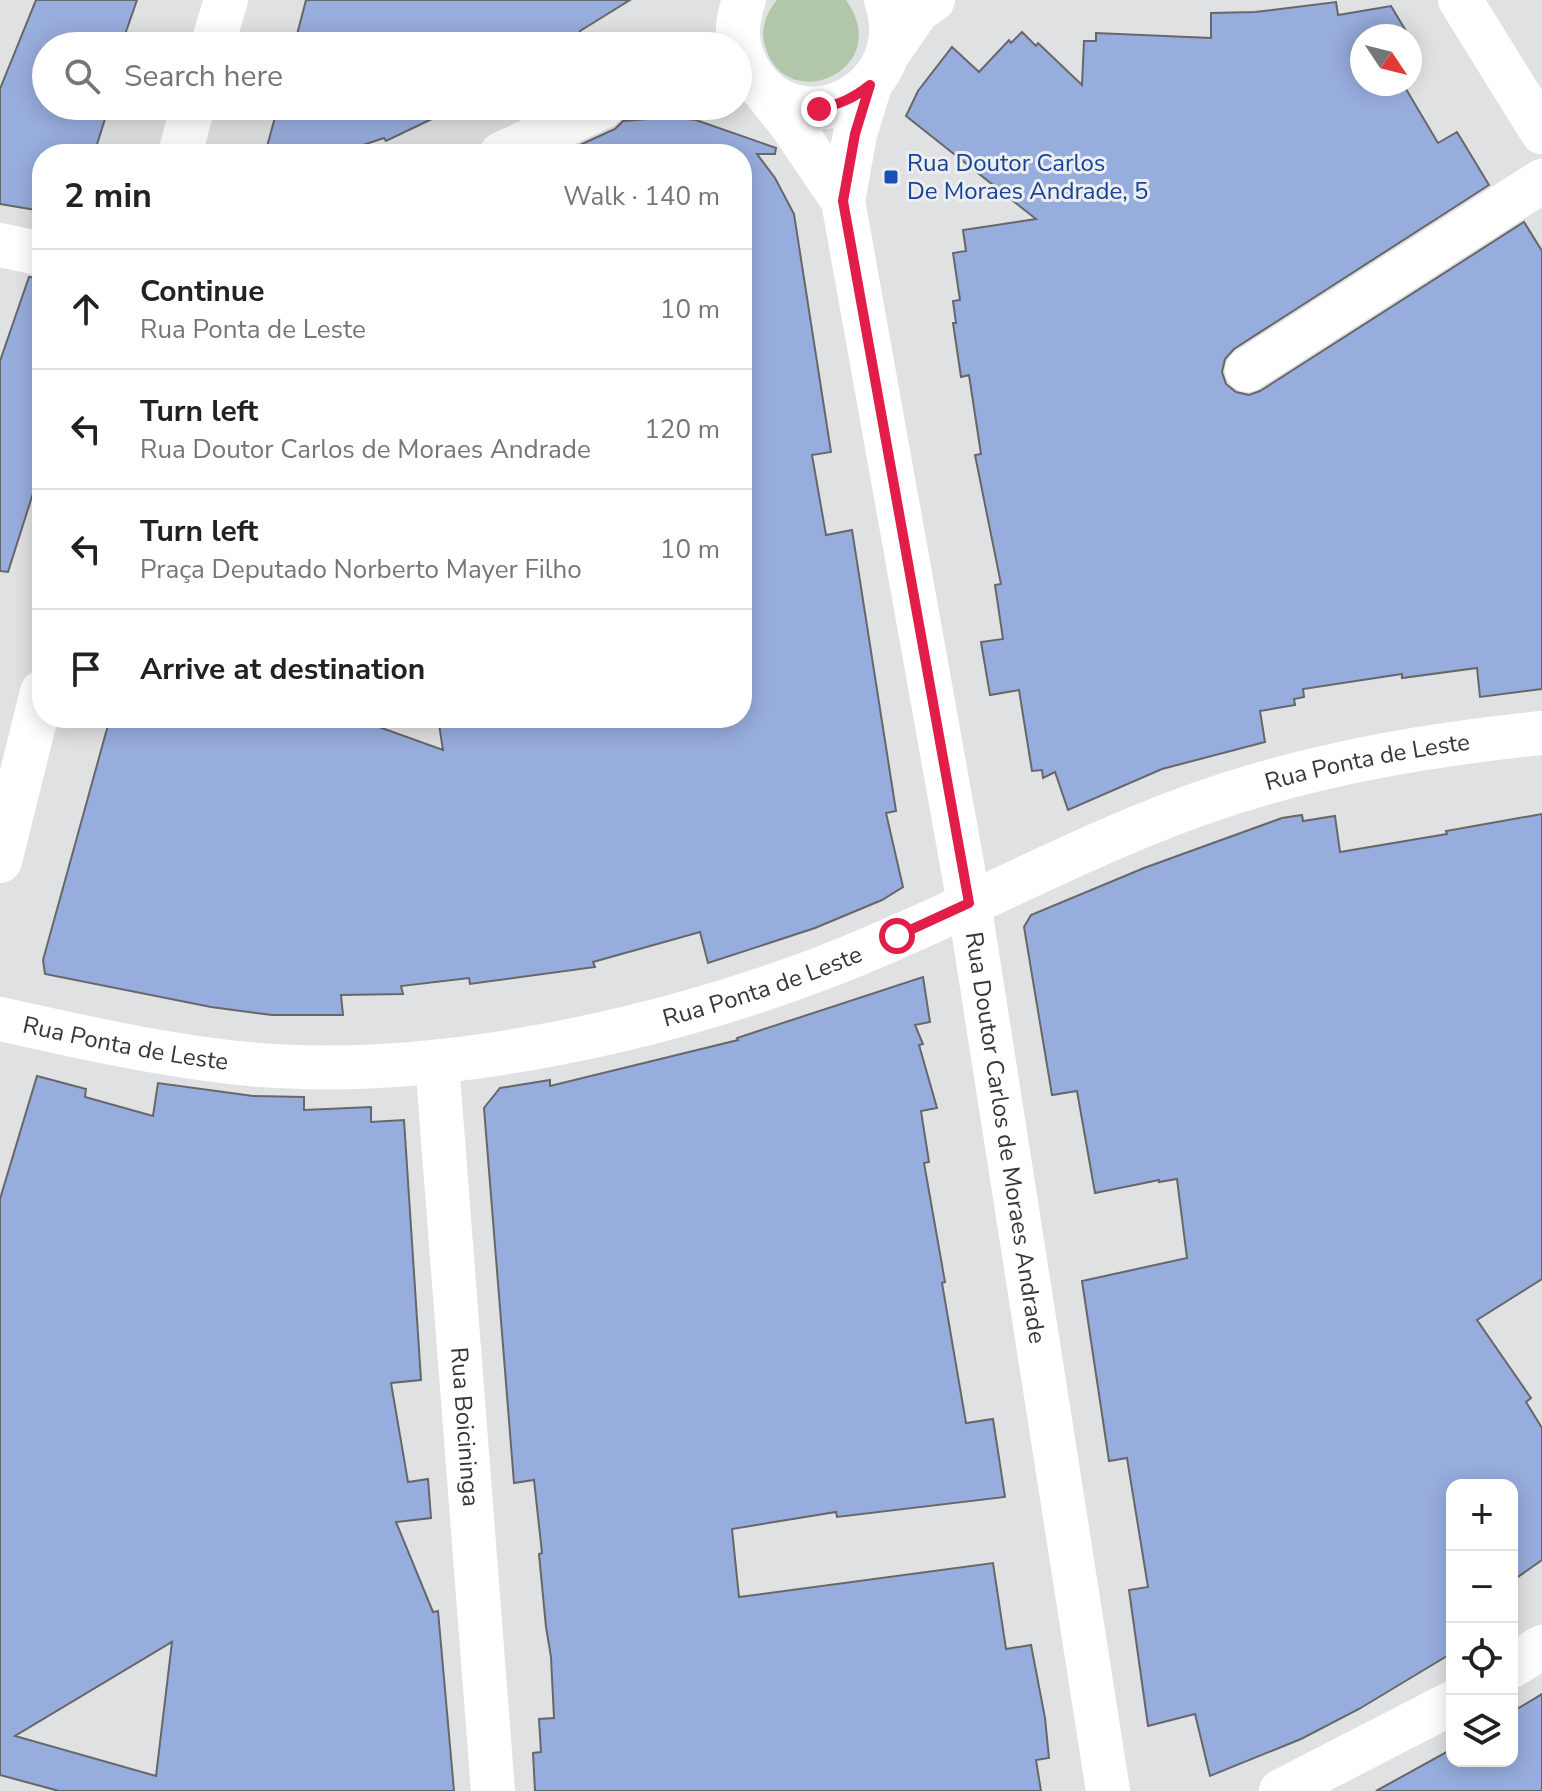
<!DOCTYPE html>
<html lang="en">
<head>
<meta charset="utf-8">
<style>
  :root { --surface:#fff; --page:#f2f2f2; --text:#222; --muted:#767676; --line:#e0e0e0 }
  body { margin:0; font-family:"Nunito Sans",sans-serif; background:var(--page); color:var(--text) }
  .controls { position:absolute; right:24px; bottom:24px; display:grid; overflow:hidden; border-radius:16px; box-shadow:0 4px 20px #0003 }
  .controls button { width:72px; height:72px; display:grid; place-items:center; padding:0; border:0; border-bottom:2px solid var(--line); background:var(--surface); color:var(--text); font:40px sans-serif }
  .compass { position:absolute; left:1350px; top:24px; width:72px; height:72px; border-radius:50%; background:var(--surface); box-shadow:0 4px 20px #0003; rotate:125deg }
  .stop { position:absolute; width:24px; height:24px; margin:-18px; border:6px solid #e11d48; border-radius:50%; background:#fff }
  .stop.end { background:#e11d48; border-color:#fff; box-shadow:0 2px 8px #0008 }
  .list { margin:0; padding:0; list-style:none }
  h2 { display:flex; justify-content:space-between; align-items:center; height:104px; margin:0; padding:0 32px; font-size:34px }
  h2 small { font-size:26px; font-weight:400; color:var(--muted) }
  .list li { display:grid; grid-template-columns:52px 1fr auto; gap:24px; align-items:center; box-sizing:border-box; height:120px; padding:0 32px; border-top:2px solid var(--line) }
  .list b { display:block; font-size:30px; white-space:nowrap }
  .list p { margin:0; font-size:26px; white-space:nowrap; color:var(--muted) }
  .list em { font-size:26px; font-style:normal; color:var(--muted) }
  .icon { flex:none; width:44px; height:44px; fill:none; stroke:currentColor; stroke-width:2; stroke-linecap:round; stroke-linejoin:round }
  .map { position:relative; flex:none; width:1542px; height:1791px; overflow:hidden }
  .search { position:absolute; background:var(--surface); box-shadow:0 4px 20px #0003; left:32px; top:32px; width:720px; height:88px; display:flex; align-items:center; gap:20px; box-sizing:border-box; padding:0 28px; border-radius:44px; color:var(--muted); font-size:30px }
  .panel { position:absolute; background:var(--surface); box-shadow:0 4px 20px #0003; left:32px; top:144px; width:720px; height:584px; border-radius:32px }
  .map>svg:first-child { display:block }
  .green { fill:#b2c6a9 }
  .building { fill:#97addd; stroke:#676769; stroke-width:2; fill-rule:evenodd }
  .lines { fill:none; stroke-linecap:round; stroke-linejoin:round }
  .minor { stroke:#fff; stroke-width:44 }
  .route { stroke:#e11d48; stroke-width:10 }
  .transit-dot { fill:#1a4fb4; stroke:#edeef0; stroke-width:3 }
  .labels { text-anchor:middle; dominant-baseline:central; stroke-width:6; stroke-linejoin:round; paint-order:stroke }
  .transit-label { font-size:24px; fill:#164399; stroke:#edeef0; text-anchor:start }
  .street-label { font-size:24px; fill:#373738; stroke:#edeef0 }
</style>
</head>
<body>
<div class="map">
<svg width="1542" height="1791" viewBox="0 0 1542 1791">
  <rect width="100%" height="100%" fill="#e0e1e3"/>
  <!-- green -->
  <path class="green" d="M777,0H846C896,70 785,118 765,46C760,29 766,13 777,0Z"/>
  <!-- building -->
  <path class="building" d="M36,0H137L121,46H46V106H109L94,154H42V211L0,204V89Z
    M306,0H630L580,31L589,46H294Z
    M1336,2L1338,15L1391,6L1409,36H1362V84H1403L1438,143L1457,132L1489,185L1234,349L1225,359L1222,372L1226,384L1236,392L1249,395L1260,391L1524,222L1542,251V689L1480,697L1477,668L1402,678V674L1303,689L1304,697L1294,699L1295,705L1260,711L1265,742L1162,769L1068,810L1055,772L1043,778L1042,770L1032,771L1019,690L990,695L981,642L1003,639L995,585L1001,584L975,455L981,454L969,375L961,377L953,323H956L953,301L960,300L953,253L966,251L963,230L1036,219L906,116L918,91L952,47L979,72L1009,40L1011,43L1022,32L1036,46L1038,43L1082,85L1084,41H1096V33L1211,38V13L1255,12Z
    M278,106H459L386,141L384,138L336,154H265Z
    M672,117L696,120L776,148L775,154H757L775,178L794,214L831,452L812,455L826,535L852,530L896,811L886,813L903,887L882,900L815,928L708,963L700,932L593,962L595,967L470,984L469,978L401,986L403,994L341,995L343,1015H272L211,1007L45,974L43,960L110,718H354L443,750L438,718H742V154H560L615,129L623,121Z
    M29,277L42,278V465L8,572L0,571V361Z
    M1542,814V1279L1477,1320L1531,1398L1526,1402L1542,1428V1560L1512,1581V1485H1452V1653L1359,1709L1301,1739L1210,1776L1195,1714L1148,1726L1129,1590L1148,1587L1127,1458L1109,1461L1082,1281L1187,1258L1177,1179L1159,1182V1180L1095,1193L1077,1091L1052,1095L1024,927L1031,915L1144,868L1282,818L1302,815L1303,821L1335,816L1340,852L1447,834L1446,831Z
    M923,977L930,1022L915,1025L923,1044L919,1045L937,1108L921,1111L929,1162L924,1163L945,1282L942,1283L966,1423L993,1419L1005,1497L837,1517L836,1512L732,1529L739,1597L993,1563L1006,1649L1031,1645L1045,1718L1049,1758L1036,1760L1041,1791H535L533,1753L541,1752L539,1719L554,1718L551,1657L546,1627L539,1554L542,1553L534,1480L514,1483L484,1108L500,1088L550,1080V1086L738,1040L737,1038Z
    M37,1076L86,1089L85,1097L153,1116L158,1083L253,1096L304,1097V1110L371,1107V1122L404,1120L421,1380L391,1383L408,1482L428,1479L431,1518L396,1522L433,1612L438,1611L454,1791H59L0,1775V1199ZM172,1642L156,1776L15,1736Z
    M1542,1694V1791H1376L1452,1749V1761H1512V1712Z"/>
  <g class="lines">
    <!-- minor -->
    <g class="minor">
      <path d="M744,0C736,22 735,44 746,65C790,153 918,95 886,0"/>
      <path d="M1460,0L1542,132"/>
      <path d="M212,46L226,0"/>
      <path d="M889,52L918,10L933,0"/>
      <path id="s1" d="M870,85L855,134L843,201L969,903L1108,1791"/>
      <path d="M763,89L790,123L843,201"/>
      <path d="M180,154L193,106"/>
      <path d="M501,154L604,106"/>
      <path d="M0,245L42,254"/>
      <path d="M1247,370L1542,181"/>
      <path d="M0,861L42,692"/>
      <path id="s2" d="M0,1019C76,1036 152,1053 229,1062C417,1084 644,1035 820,969C948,920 1068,851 1196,805C1308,765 1424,745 1542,733"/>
      <path id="s3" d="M437,1062L493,1791"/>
      <path d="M1512,1666L1542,1647"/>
      <path d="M1281,1791L1452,1703"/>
    </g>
  </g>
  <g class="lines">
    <!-- route -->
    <path class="route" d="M819,109C840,104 854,98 870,85L855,134L843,201L969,903L897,936"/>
  </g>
  <!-- markers -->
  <rect class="transit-dot" x="883" y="169" width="16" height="16" rx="4"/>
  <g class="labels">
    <!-- transit labels -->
    <g class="transit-label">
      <text x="907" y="163">Rua Doutor Carlos<tspan x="907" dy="28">De Moraes Andrade, 5</tspan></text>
    </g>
    <!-- street labels -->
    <g class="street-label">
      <text stroke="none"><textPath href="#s2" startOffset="1424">Rua Ponta de Leste</textPath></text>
      <text stroke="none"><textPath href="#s2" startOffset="776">Rua Ponta de Leste</textPath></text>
      <text stroke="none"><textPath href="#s2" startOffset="128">Rua Ponta de Leste</textPath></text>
      <text stroke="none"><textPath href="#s1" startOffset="1070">Rua Doutor Carlos de Moraes Andrade</textPath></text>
      <text stroke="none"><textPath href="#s3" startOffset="366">Rua Boicininga</textPath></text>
    </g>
  </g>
</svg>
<div class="controls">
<button>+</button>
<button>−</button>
<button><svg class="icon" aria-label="locate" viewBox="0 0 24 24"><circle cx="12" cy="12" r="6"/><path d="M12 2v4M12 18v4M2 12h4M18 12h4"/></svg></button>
<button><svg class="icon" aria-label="layers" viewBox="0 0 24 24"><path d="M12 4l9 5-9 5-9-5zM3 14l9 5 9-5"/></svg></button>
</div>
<svg class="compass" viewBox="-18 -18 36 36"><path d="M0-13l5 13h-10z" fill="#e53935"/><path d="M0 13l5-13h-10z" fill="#767676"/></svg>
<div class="stop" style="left:897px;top:936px"></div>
<div class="stop end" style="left:819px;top:109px"></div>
<div class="search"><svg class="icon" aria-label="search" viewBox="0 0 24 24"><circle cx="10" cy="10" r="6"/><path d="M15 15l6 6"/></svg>Search here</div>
<section class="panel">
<h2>2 min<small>Walk · 140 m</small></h2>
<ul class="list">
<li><svg class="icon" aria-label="ahead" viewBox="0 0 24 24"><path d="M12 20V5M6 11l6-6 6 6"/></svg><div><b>Continue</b><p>Rua Ponta de Leste</p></div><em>10 m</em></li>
<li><svg class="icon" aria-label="left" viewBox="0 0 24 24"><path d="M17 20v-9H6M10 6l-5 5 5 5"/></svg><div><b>Turn left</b><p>Rua Doutor Carlos de Moraes Andrade</p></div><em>120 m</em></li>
<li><svg class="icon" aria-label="left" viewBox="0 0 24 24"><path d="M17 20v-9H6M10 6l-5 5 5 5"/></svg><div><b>Turn left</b><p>Praça Deputado Norberto Mayer Filho</p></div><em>10 m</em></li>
<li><svg class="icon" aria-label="arrive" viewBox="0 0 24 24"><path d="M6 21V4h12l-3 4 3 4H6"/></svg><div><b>Arrive at destination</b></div></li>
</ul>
</section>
</div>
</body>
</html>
